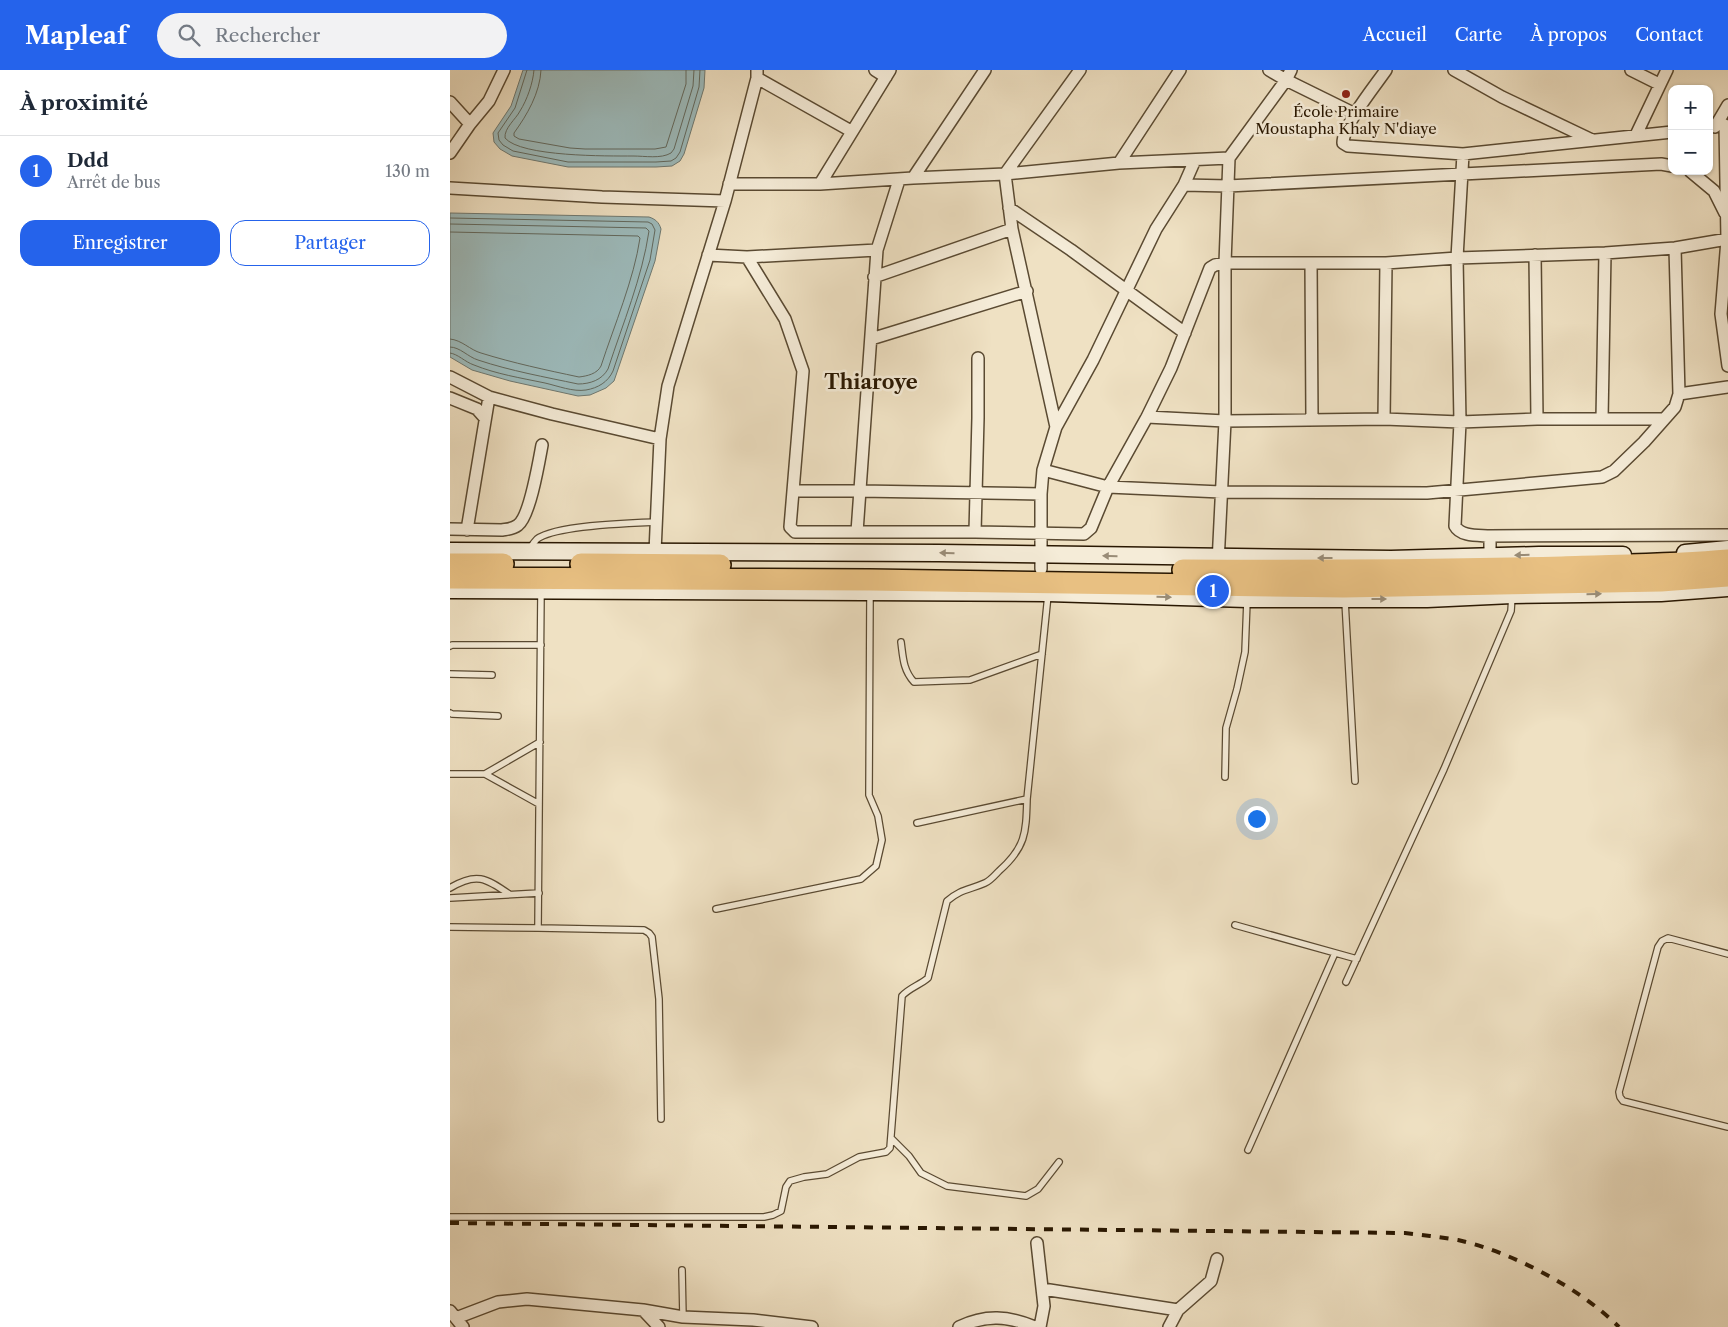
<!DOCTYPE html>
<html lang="fr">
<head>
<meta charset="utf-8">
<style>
  :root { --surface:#fff; --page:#f2f2f3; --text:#1f2937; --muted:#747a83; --line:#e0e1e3; --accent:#2563eb }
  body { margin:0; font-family:"Libre Caslon Text",serif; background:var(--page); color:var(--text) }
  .controls { position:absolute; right:15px; top:15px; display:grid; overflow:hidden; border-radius:10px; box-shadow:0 1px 4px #0004 }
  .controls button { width:45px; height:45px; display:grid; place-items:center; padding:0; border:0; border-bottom:1px solid var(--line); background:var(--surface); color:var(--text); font:25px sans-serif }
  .you { position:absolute; left:806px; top:748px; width:18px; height:18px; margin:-12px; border:4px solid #fff; border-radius:50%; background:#1a73e8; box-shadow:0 0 0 8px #1a73e833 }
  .badge { display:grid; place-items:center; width:32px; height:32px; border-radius:50%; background:var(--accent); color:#fff; font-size:16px; font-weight:700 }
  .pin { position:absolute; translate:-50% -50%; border:2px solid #fff; box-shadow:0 1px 5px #0006 }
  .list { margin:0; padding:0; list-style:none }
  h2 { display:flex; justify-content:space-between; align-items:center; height:65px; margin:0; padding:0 20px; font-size:21px }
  h2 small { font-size:16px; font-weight:400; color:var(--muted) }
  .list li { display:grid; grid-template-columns:32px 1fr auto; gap:15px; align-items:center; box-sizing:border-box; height:70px; padding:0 20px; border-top:1px solid var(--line) }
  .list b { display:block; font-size:19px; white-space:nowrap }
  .list p { margin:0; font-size:16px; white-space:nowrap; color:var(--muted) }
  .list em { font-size:16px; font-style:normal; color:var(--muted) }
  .actions { display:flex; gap:10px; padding:15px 20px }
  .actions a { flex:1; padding:11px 0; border:1px solid var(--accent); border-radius:15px; text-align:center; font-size:18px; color:var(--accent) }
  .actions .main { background:var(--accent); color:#fff }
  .icon { flex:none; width:28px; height:28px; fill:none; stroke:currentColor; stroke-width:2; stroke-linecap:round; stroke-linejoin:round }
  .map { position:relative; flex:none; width:1278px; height:1257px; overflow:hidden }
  header { display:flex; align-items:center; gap:30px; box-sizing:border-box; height:70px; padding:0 25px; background:var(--accent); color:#fff }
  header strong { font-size:24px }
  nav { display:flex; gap:28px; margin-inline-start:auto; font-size:18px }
  .search { width:350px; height:45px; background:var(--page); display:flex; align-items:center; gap:12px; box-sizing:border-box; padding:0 18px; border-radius:28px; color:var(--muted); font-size:19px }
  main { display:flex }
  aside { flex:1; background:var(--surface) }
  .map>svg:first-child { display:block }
  .water { fill:#9dbbbc; stroke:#6f7971 }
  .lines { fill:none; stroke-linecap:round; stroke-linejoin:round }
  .shore { stroke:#63695e; stroke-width:1 }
  .lane-casing { stroke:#5a4a32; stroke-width:8 }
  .street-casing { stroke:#5a4a32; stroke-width:14 }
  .secondary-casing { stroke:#291701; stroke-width:19 }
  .highway-casing { stroke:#291701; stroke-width:24 }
  .lane { stroke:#f5ecd8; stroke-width:5.5 }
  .street { stroke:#f5ecd8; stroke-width:11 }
  .secondary { stroke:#f5ecd8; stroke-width:16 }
  .highway { stroke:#e8c082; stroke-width:21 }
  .rail { stroke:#291701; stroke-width:4; stroke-dasharray:9 9; stroke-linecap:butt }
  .oneway { fill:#998c77 }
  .poi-dot { fill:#8f2418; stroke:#f5ecd8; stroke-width:2 }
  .labels { text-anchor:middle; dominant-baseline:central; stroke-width:5; stroke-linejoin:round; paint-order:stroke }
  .poi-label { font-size:15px; fill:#291701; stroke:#f5ecd8 }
  .district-label { font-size:20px; font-weight:bold; fill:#291701; stroke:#f5ecd8 }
</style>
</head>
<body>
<header>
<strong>Mapleaf</strong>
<div class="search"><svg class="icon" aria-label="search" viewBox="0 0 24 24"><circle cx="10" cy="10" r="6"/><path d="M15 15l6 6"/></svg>Rechercher</div>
<nav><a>Accueil</a><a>Carte</a><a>À propos</a><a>Contact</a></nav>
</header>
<main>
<aside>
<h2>À proximité<small></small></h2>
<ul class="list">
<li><span class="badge">1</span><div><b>Ddd</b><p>Arrêt de bus</p></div><em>130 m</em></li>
</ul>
<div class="actions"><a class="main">Enregistrer</a><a>Partager</a></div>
</aside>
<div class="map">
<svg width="1278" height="1257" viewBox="0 0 1278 1257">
  <rect width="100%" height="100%" fill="#efe1c3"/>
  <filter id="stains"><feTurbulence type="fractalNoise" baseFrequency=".004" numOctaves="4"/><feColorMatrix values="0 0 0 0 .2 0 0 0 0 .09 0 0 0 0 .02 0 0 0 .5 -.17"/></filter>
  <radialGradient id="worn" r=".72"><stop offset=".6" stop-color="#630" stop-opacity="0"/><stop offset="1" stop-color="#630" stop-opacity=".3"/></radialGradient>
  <!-- water -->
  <path class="water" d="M73,0H255L254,18L234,84L230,91L222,96L206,97H118L62,86L50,79L44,72L43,63L61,36Z
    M0,143L199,147C205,149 209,152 211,159L205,191L164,311L156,318L140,325L128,326L60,311L22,300L0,287Z"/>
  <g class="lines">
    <!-- shore -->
    <path class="shore" d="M77,0L65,38L48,63L49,70L53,75L63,81L118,92H206L221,91L226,88L230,82L249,17L250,0
      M84,0C83,13 77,30 70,41C66,49 54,58 55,68C71,87 158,86 183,86C195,86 211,89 221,83L224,79L243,16L244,0
      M91,0C90,23 77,45 64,63V66L69,69L120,78L135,79H205L216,77L236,14V0
      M0,148L198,152L202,154L205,160L200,190L163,301C158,312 148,318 136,320C123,322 108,316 95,313C71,308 46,304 24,295C15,292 8,284 0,283
      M0,154L196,158L199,161C192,208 173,253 158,299C152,310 140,314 128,314C95,307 61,301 28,290C18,287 10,277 0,277
      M0,162L188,166L190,168C184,209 164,256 151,296C147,304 137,306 129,307C96,300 63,293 31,283C20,280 12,270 0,269"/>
    <!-- lane casing -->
    <g class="lane-casing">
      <path id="lane" d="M80,478C82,475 85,471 87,469C106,455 180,453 206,452
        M91,521L88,858L194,860L199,863L202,867L209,929L211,1049
        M895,531L905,711
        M451,572C453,587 453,600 464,612L520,610L592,584
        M0,576L2,575H91
        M0,604L42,605
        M0,643L2,644L48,646
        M0,704H35L90,672
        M35,704L89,734
        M775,707L776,658L787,619L795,582L797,531
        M467,753L577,729
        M0,818C26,802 36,808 59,824
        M0,828L89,823
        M266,839L411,809L426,796L432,770L428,746L419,725L420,524
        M785,855L907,889
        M0,857L88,858
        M1278,884L1218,868L1212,871L1208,877L1169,1022L1170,1027L1173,1031L1278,1057
        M896,912L994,699L1061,541L1062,526
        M442,1069L459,1086L471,1103L497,1116L576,1126L588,1119L609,1092
        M798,1080L885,883
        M0,1147H314L323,1145L331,1141L336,1117L340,1111L354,1107L377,1104L409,1087L436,1082L440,1078L452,926C459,918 470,915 478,908L497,831C511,819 519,820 535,813C540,811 545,805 549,801C576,777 576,763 577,729L598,525
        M232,1200L233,1247"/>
    </g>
    <!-- street casing -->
    <g class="street-casing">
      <path id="street" d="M425,0L436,7
        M819,0L836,10L905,44
        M936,0C925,16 893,55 893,73L898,76L1013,84L1222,62
        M1004,0L1052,27L1142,70
        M1181,0L1209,14
        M307,8L401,61
        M0,32L20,54
        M1275,55L1277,170L1271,244L1278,296
        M1265,57L1278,35
        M1186,65L1217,0
        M0,83L20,54L39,31L54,0
        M1013,84L1007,188L1010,352L1005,456C1011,467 1029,465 1040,466V486
        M669,93L730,0
        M1240,101L1264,121L1275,143
        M463,108L535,0
        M279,114H370L463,108L555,104L669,93L779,88
        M370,114L440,0
        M734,115L778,116L1211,94L1222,96
        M0,118L152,127L275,131
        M559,138L621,180L735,263
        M258,185L297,187L427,180
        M1085,185L1087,349
        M297,187L335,249L353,301L340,457L345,462H525L634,464L641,458L658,417L697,347L721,298L760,198L765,195L775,193H936L1007,188L1155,183L1225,178L1278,169
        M861,193L862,349
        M424,207L562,159
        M421,269L577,221
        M0,307L39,327L102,344L210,369
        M1229,324L1278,317
        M0,328L27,339L35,348
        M697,347L775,351L934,349L1010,352L1087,349H1213
        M934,349L936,193
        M1152,349L1155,183
        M606,357L562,159L555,104L630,0
        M593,400L658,417L771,422L977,423L1152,407L1164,401L1194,372L1225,337L1229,324L1225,178
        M344,421H409L591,424
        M0,459L52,460C58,459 63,459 68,455C80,446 89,391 92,375
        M17,460L39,327
        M407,462L427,180L449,110
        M525,462L528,348V288
        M1040,466L1278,465
        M205,482L210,369L218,316L275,131L307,8V0
        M768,493L775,351V193L779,88L836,10L841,0
        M591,499V424L593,400L606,357L643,290L706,159L734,115L745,90
        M587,1173L594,1236L590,1257
        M593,1219L728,1240
        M193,1240L209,1257
        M0,1241L13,1257
        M6,1248L48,1232L77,1229L193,1240L233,1247L303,1250L362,1257
        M509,1257C536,1244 558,1246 585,1257
        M719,1257L728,1240L761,1211L767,1189"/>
    </g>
    <!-- secondary casing -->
    <g class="secondary-casing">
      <path id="secondary" d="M0,481L489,483L941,489L1089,485H1173
        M1235,483L1278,479
        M0,520L598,523L797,529H977L1062,525L1211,523L1278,518"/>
    </g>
    <!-- highway casing -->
    <g class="highway-casing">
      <path id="highway" d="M0,494H53
        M131,494L270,495
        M733,500C860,501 986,500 1112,497C1167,495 1223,495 1278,490
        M0,508L420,510L894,517L1211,511L1278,506"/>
    </g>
    <!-- lane -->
    <use href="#lane" class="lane"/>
    <!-- street -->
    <use href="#street" class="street"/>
    <!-- secondary -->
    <use href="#secondary" class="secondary"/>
    <!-- highway -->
    <use href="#highway" class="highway"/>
    <!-- rail -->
    <path class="rail" d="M0,1153L955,1163C973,1165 990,1167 1008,1170C1062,1182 1130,1218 1169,1257"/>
  </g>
  <!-- one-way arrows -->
  <defs><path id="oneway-solid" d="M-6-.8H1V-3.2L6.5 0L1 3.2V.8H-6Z" transform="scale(1.25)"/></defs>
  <g class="oneway">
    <use href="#oneway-solid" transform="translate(497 483) rotate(-179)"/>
    <use href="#oneway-solid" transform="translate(1072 485) rotate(179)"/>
    <use href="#oneway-solid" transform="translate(660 486) rotate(-179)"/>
    <use href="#oneway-solid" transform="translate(875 488) rotate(-180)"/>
    <use href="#oneway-solid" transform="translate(1144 524) rotate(-1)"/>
    <use href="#oneway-solid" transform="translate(714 527) rotate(2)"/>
    <use href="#oneway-solid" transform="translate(929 529)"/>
  </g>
  <!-- markers -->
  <circle class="poi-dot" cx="896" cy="24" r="5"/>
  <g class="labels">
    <!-- poi labels -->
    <g class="poi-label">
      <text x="896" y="41">École Primaire<tspan x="896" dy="17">Moustapha Khaly N'diaye</tspan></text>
    </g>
    <!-- district labels -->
    <g class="district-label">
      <text x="421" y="312">Thiaroye</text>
    </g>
  </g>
  <rect width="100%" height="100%" filter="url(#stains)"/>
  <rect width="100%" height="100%" fill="url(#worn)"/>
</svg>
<div class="controls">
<button>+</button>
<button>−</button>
</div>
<div class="you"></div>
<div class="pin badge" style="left:763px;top:521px">1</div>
</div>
</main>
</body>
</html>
